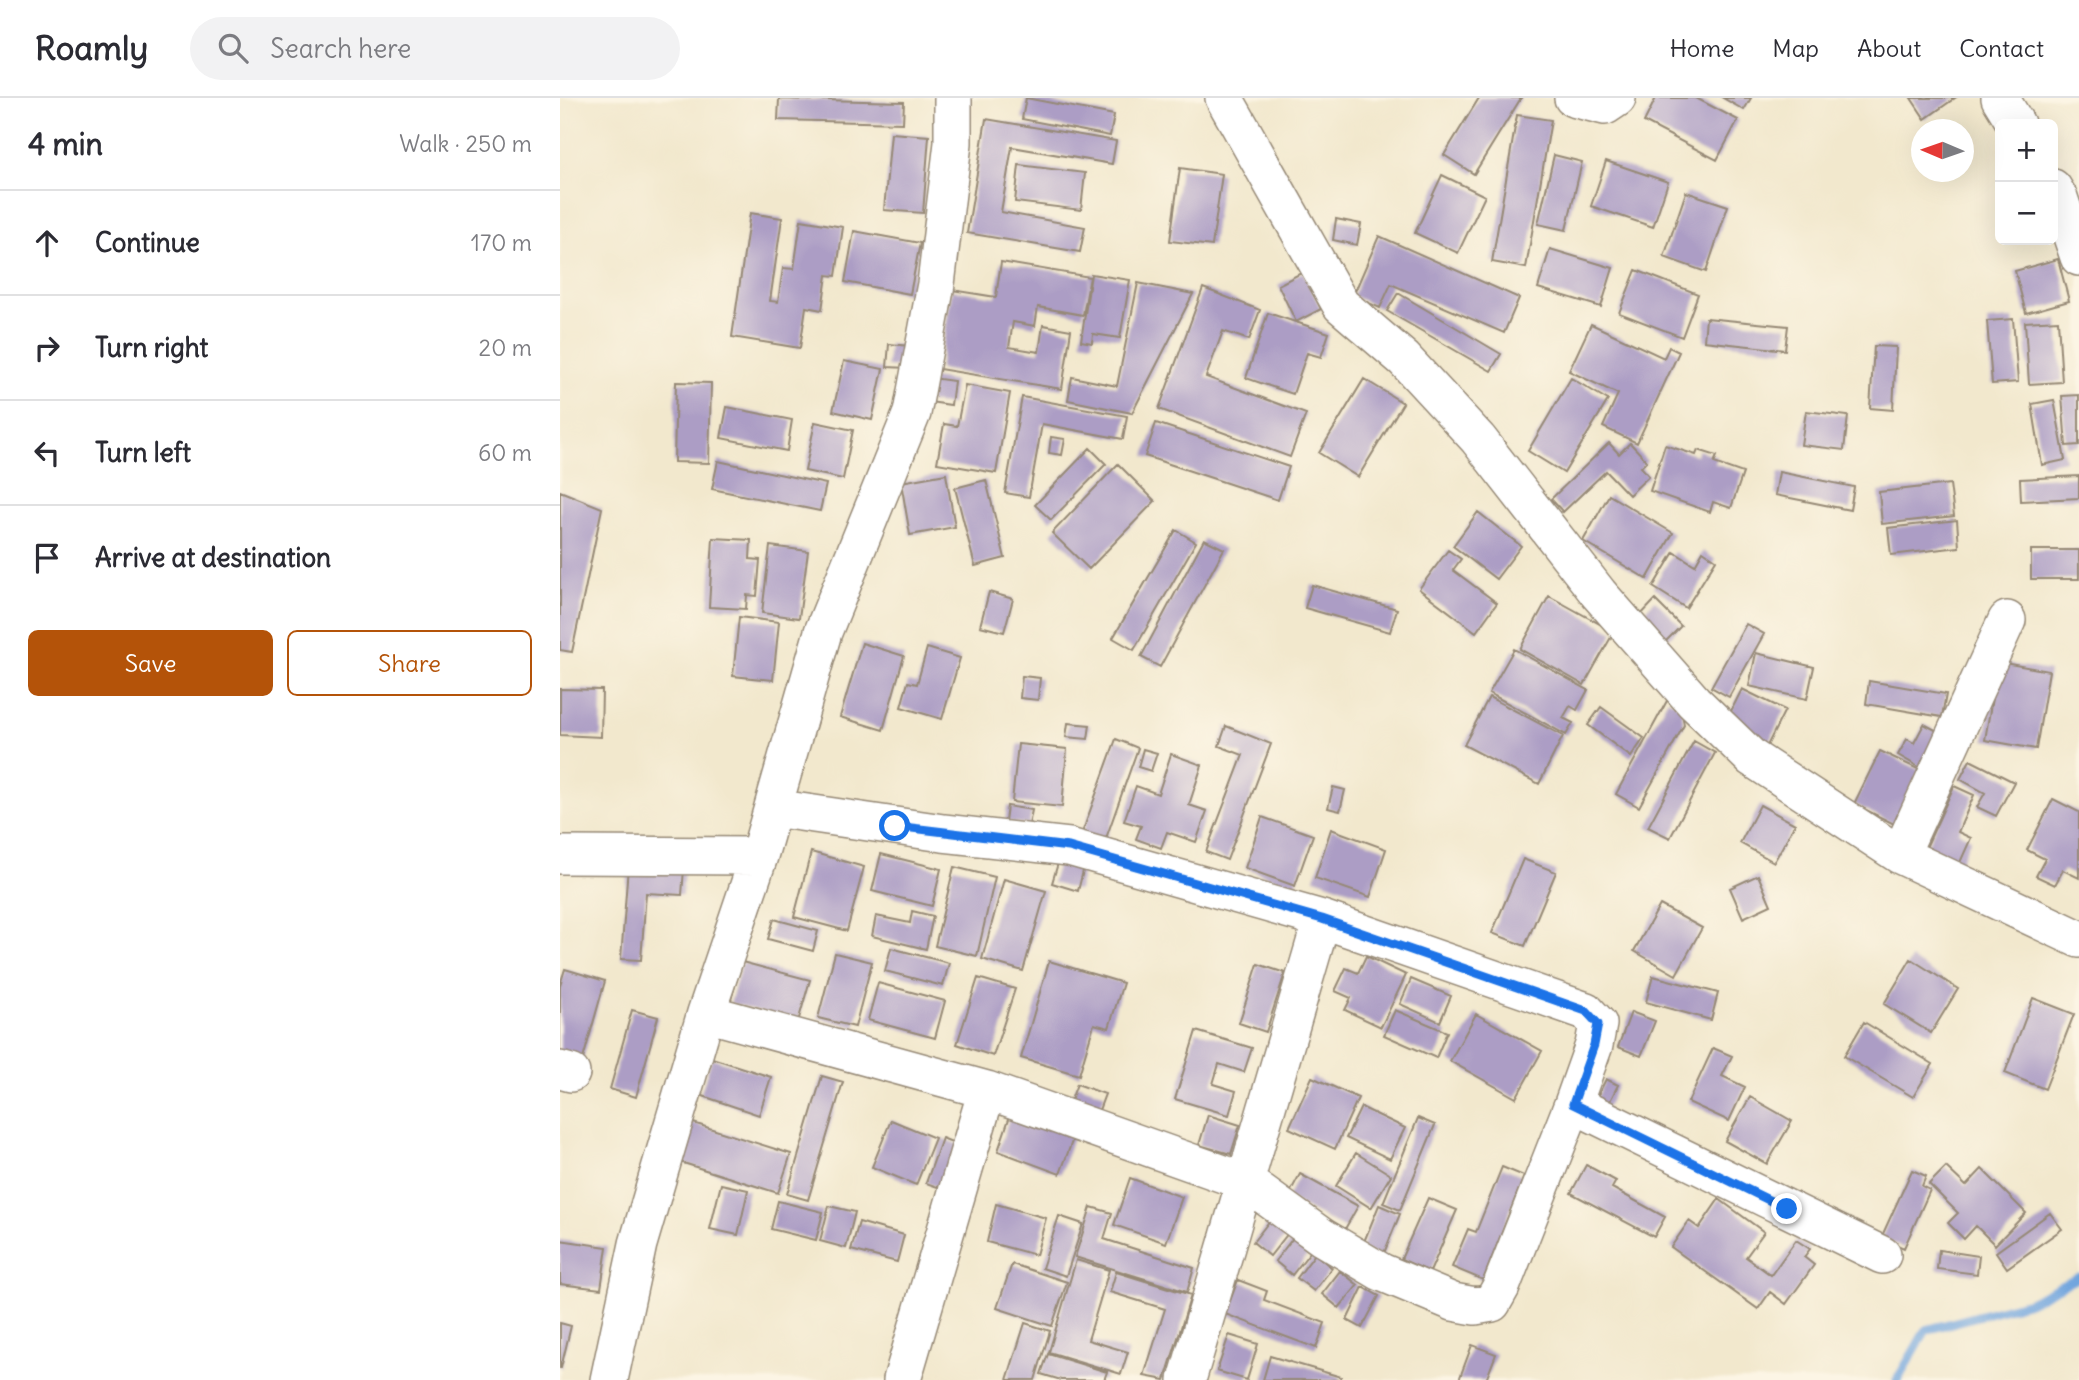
<!DOCTYPE html>
<html lang="en">
<head>
<meta charset="utf-8">
<style>
  :root { --surface:#fff; --page:#f2f2f3; --text:#2b2b33; --muted:#7c7c81; --line:#e1e1e2; --accent:#b45309 }
  body { margin:0; font-family:Delius,sans-serif; background:var(--page); color:var(--text) }
  .controls { position:absolute; right:21px; top:21px; display:grid; overflow:hidden; border-radius:10px; box-shadow:0 7px 28px #0002 }
  .controls button { width:63px; height:63px; display:grid; place-items:center; padding:0; border:0; border-bottom:2px solid var(--line); background:var(--surface); color:var(--text); font:35px sans-serif }
  .compass { position:absolute; left:1351px; top:21px; width:63px; height:63px; border-radius:50%; background:var(--surface); box-shadow:0 7px 28px #0002; rotate:272deg }
  .stop { position:absolute; width:21px; height:21px; margin:-16px; border:5px solid #1a73e8; border-radius:50%; background:#fff }
  .stop.end { background:#1a73e8; border-color:#fff; box-shadow:0 2px 7px #0008 }
  .list { margin:0; padding:0; list-style:none }
  h2 { display:flex; justify-content:space-between; align-items:center; height:91px; margin:0; padding:0 28px; font-size:30px }
  h2 small { font-size:23px; font-weight:400; color:var(--muted) }
  .list li { display:grid; grid-template-columns:46px 1fr auto; gap:21px; align-items:center; box-sizing:border-box; height:105px; padding:0 28px; border-top:2px solid var(--line) }
  .list b { display:block; font-size:26px; white-space:nowrap }
  .list em { font-size:23px; font-style:normal; color:var(--muted) }
  .actions { display:flex; gap:14px; padding:21px 28px }
  .actions a { flex:1; padding:16px 0; border:2px solid var(--accent); border-radius:10px; text-align:center; font-size:24px; color:var(--accent) }
  .actions .main { background:var(--accent); color:#fff }
  .icon { flex:none; width:38px; height:38px; fill:none; stroke:currentColor; stroke-width:2; stroke-linecap:round; stroke-linejoin:round }
  .map { position:relative; flex:none; width:1519px; height:1282px; overflow:hidden }
  header { display:flex; align-items:center; gap:42px; box-sizing:border-box; height:98px; padding:0 35px; background:var(--surface); border-bottom:2px solid var(--line) }
  header strong { font-size:33px }
  nav { display:flex; gap:38px; margin-inline-start:auto; font-size:24px }
  .search { width:490px; height:63px; background:var(--page); display:flex; align-items:center; gap:18px; box-sizing:border-box; padding:0 24px; border-radius:38px; color:var(--muted); font-size:26px }
  main { display:flex }
  aside { flex:1; background:var(--surface) }
  .map>svg:first-child { display:block }
  .lines { fill:none; stroke-linecap:round; stroke-linejoin:round }
  .stream { stroke:#71a5de; stroke-width:9 }
  .building { fill:#ac9dc5 }
  .minor-casing { stroke:#968976; stroke-width:40 }
  .minor { stroke:#fff; stroke-width:37 }
  .route { stroke:#1a73e8; stroke-width:9 }
</style>
</head>
<body>
<header>
<strong>Roamly</strong>
<div class="search"><svg class="icon" aria-label="search" viewBox="0 0 24 24"><circle cx="10" cy="10" r="6"/><path d="M15 15l6 6"/></svg>Search here</div>
<nav><a>Home</a><a>Map</a><a>About</a><a>Contact</a></nav>
</header>
<main>
<aside>
<h2>4 min<small>Walk · 250 m</small></h2>
<ul class="list">
<li><svg class="icon" aria-label="ahead" viewBox="0 0 24 24"><path d="M12 20V5M6 11l6-6 6 6"/></svg><div><b>Continue</b></div><em>170 m</em></li>
<li><svg class="icon" aria-label="right" viewBox="0 0 24 24"><path d="M7 20v-9h11M14 6l5 5-5 5"/></svg><div><b>Turn right</b></div><em>20 m</em></li>
<li><svg class="icon" aria-label="left" viewBox="0 0 24 24"><path d="M17 20v-9H6M10 6l-5 5 5 5"/></svg><div><b>Turn left</b></div><em>60 m</em></li>
<li><svg class="icon" aria-label="arrive" viewBox="0 0 24 24"><path d="M6 21V4h12l-3 4 3 4H6"/></svg><div><b>Arrive at destination</b></div></li>
</ul>
<div class="actions"><a class="main">Save</a><a>Share</a></div>
</aside>
<div class="map">
<svg width="1519" height="1282" viewBox="0 0 1519 1282">
  <rect width="100%" height="100%" fill="#fcf5e5"/>
  <filter id="ink" filterUnits="userSpaceOnUse"><feTurbulence type="fractalNoise" baseFrequency=".0143" numOctaves="2"/><feDisplacementMap in="SourceGraphic" scale="14" xChannelSelector="R" yChannelSelector="G"/><feConvolveMatrix kernelMatrix="1 2 1 2 8 2 1 2 1" color-interpolation-filters="sRGB"/></filter>
  <filter id="wash" filterUnits="userSpaceOnUse"><feTurbulence type="fractalNoise" baseFrequency=".00686" numOctaves="4" result="noise"/><feDisplacementMap in="SourceGraphic" scale="28" xChannelSelector="R" yChannelSelector="G"/><feGaussianBlur stdDeviation="1.57" result="paint"/><feColorMatrix in="noise" values="0 0 0 0 0 0 0 0 0 0 0 0 0 0 0 0 0 1.4 0 .05"/><feComposite in="paint" operator="in"/></filter>
  <g filter="url(#wash)">
    <rect width="100%" height="100%" fill="#f2e8cd"/>
    <g class="lines">
      <!-- stream -->
      <path class="stream" d="M1337,1282L1366,1232L1469,1204L1519,1179"/>
    </g>
    <g id="blocks">
      <!-- building -->
      <path class="building" d="M466,0L554,17L550,38L462,21Z
        M919,0H961L914,76L884,57Z
        M1096,0H1136L1178,22L1157,62L1084,24Z
        M1163,0H1191L1184,12Z
        M1351,0H1395L1365,21Z
        M219,1L344,4L343,25L218,22Z
        M957,17L991,22L966,170L932,164Z
        M426,21L556,43L552,66L452,49L441,114L525,129L520,154L407,135Z
        M331,35L369,38L363,115L324,112Z
        M994,57L1022,64L1006,132L978,126Z
        M1046,63L1108,84L1093,129L1031,108Z
        M459,67L525,75L521,112L455,104Z
        M620,70L662,76L652,148L610,143Z
        M882,77L925,98L898,155L855,135Z
        M1126,94L1168,108L1146,174L1104,159Z
        M190,115L222,120L210,203L218,204L223,170L234,171L241,122L283,129L276,178L267,177L262,212L246,209L240,250L172,239Z
        M776,121L801,126L797,147L773,142Z
        M294,133L360,145L350,196L285,184Z
        M819,138L959,200L944,235L831,186L820,210L793,198Z
        M990,151L1053,170L1041,209L978,190Z
        M1498,161L1509,203L1466,215L1455,173Z
        M441,164L530,179L523,217L478,209L475,228L453,224L449,249L479,254L483,227L511,232L502,291L379,271L392,192L436,199Z
        M1076,172L1138,196L1122,239L1059,215Z
        M743,174L761,211L736,224L718,187Z
        M531,176L570,182L560,240L533,236L532,245L521,243Z
        M578,185L633,196L572,315L508,302L512,279L557,288Z
        M643,190L700,212L689,242L663,233L646,279L746,316L730,359L599,311Z
        M838,195L941,256L931,273L827,213Z
        M708,215L769,235L761,259L747,255L733,296L686,280Z
        M1146,220L1228,228L1225,252L1144,243Z
        M1453,221L1458,284L1432,286L1427,223Z
        M1498,222L1502,284L1469,286L1465,224Z
        M1031,226L1104,260L1109,249L1119,254L1077,345L1043,329L1058,296L1009,273Z
        M329,246L350,248L348,270L327,269Z
        M1314,248L1336,249L1333,312L1310,310Z
        M284,263L323,271L312,322L273,313Z
        M372,280L394,283L391,307L369,304Z
        M1011,280L1048,302L1004,375L968,353Z
        M804,281L843,305L798,379L759,355Z
        M116,284L151,285L149,365L114,364Z
        M405,287L450,295L436,375L377,365L384,326L397,328Z
        M1519,297V347L1506,348L1502,298Z
        M462,299L567,318L563,341L482,326L469,399L445,395Z
        M1494,302L1505,362L1482,367L1472,306Z
        M167,309L232,322L227,353L161,340Z
        M1246,313L1288,318L1284,352L1241,347Z
        M255,324L293,332L283,381L245,373Z
        M596,325L729,369L718,402L585,358Z
        M491,339L505,341L502,357L489,355Z
        M1049,345L1059,356L1070,345L1087,363L1081,369L1089,378L1069,397L1046,373L1003,414L991,401Z
        M1105,347L1136,357L1138,352L1157,358L1154,365L1183,375L1171,410L1153,404L1150,414L1090,393Z
        M530,350L546,366L491,422L475,407Z
        M158,363L266,386L260,413L152,391Z
        M558,366L595,403L529,471L492,435Z
        M1219,374L1294,389L1290,412L1215,397Z
        M386,376L395,429L350,437L341,384Z
        M1519,378V400L1461,403L1460,381Z
        M426,382L445,460L415,468L395,390Z
        M1390,386L1394,418L1322,426L1319,394Z
        M0,393L42,410L12,554L0,552Z
        M1049,397L1113,435L1087,481L1023,443Z
        M918,414L961,448L936,481L893,448Z
        M1397,422L1399,449L1331,457L1328,430Z
        M616,432L636,444L574,552L553,540Z
        M153,440L191,442L190,461L200,462L197,498L187,497L186,511L149,509Z
        M644,441L664,451L600,569L581,559Z
        M210,448L248,453L239,520L202,515Z
        M888,452L901,461L893,472L937,505L916,534L859,491Z
        M1471,452H1519V481H1471Z
        M1143,453L1156,462L1126,510L1093,489L1114,454L1135,467Z
        M752,487L837,511L830,534L745,510Z
        M429,494L453,501L444,534L420,528Z
        M989,498L1054,534L1024,587L960,551Z
        M1095,502L1121,528L1102,547L1076,522Z
        M179,519L219,524L213,582L173,578Z
        M1186,526L1204,536L1169,599L1151,589Z
        M302,545L344,558L323,632L280,619Z
        M367,550L400,560L382,621L341,609L348,584L357,586Z
        M954,551L1028,592L1017,612L1010,608L1003,620L1013,625L1006,637L929,595Z
        M1196,555L1254,569L1247,601L1189,588Z
        M1438,564L1489,573L1476,651L1425,642Z
        M462,578L480,580L478,602L460,600Z
        M1309,583L1386,596L1382,619L1306,606Z
        M0,591L42,592L41,639L0,637Z
        M1182,591L1225,612L1206,650L1163,629Z
        M929,599L1003,638L979,686L904,647Z
        M1108,601L1121,609L1124,627L1079,709L1056,696Z
        M1041,609L1084,640L1071,659L1028,627Z
        M508,625L530,627L528,641L506,639Z
        M1364,626L1383,636L1364,672L1338,657L1347,641L1354,645Z
        M666,628L711,646L667,762L646,754L683,657L659,648Z
        M556,641L578,650L544,746L521,738Z
        M1134,643L1155,655L1110,740L1088,729Z
        M458,646L507,651L502,709L452,704Z
        M583,651L597,655L591,673L578,669Z
        M1320,653L1360,672L1334,726L1294,706Z
        M611,656L642,667L629,707L647,713L636,744L607,734L601,750L576,741L581,728L564,723L576,688L598,696Z
        M1410,662L1454,684L1436,718L1417,709L1425,695L1400,681Z
        M1394,688L1414,697L1398,734L1411,740L1398,769L1364,754Z
        M773,689L785,692L780,713L768,710Z
        M1493,701L1519,714V780L1503,772L1495,787L1476,778L1485,761L1467,752Z
        M1200,707L1235,726L1214,764L1180,745Z
        M447,708L472,712L469,727L445,723Z
        M702,719L753,737L735,788L685,770Z
        M771,731L826,751L810,799L755,780Z
        M251,754L304,769L287,833L234,819Z
        M321,756L381,771L372,808L312,793Z
        M963,761L996,774L965,848L932,835Z
        M499,762L524,769L518,793L492,785Z
        M68,768L124,771L122,797L86,795L81,862L61,861Z
        M394,769L435,779L417,858L375,848Z
        M1198,777L1211,807L1183,820L1170,790Z
        M444,781L486,793L463,873L422,861Z
        M1100,807L1142,830L1116,877L1074,853Z
        M352,813L373,818L366,851L312,838L316,818L350,825Z
        M214,821L258,833L253,853L208,841Z
        M331,850L389,865L383,888L325,873Z
        M275,855L312,864L295,929L258,920Z
        M806,858L846,877L821,929L785,912L791,900L775,893L786,870L798,875Z
        M1351,861L1398,891L1371,935L1324,906Z
        M489,863L563,885L549,930L534,926L519,977L461,960Z
        M182,864L250,882L238,924L170,905Z
        M698,866L725,875L706,934L679,925Z
        M5,871L45,883L23,961L0,954V887Z
        M1093,878L1158,895L1151,922L1086,904Z
        M418,880L455,891L433,958L397,946Z
        M851,881L891,898L880,924L840,906Z
        M318,885L385,903L375,940L308,922Z
        M1473,900L1514,916L1485,991L1445,975Z
        M72,912L98,919L76,999L50,991Z
        M835,912L887,934L876,960L824,937Z
        M1071,914L1095,923L1081,958L1058,949Z
        M916,916L982,953L956,1000L890,963Z
        M1304,924L1373,966L1353,999L1284,958Z
        M636,933L692,950L684,974L659,966L653,986L676,993L669,1017L615,1001Z
        M1153,950L1172,958L1162,978L1185,989L1169,1023L1128,1004Z
        M152,960L211,979L199,1017L140,997Z
        M262,978L283,984L248,1102L227,1096Z
        M752,979L798,1000L775,1051L729,1030Z
        M1046,981L1058,987L1047,1009L1035,1003Z
        M517,986L545,996L539,1012L511,1002Z
        M1190,999L1232,1023L1207,1066L1165,1043Z
        M801,1009L845,1030L830,1061L786,1040Z
        M452,1012L515,1035L500,1076L438,1053Z
        M648,1017L680,1027L671,1056L639,1047Z
        M858,1020L875,1027L840,1112L823,1105Z
        M331,1022L375,1040L356,1087L312,1069Z
        M127,1023L231,1056L218,1095L114,1062Z
        M382,1040L402,1048L386,1092L366,1085Z
        M796,1055L831,1077L811,1110L776,1088Z
        M1026,1067L1056,1083L1052,1090L1105,1119L1094,1139L1011,1095Z
        M942,1069L964,1078L923,1182L892,1169L908,1131L916,1134Z
        M1386,1069L1406,1088L1422,1071L1466,1115L1435,1147L1416,1128L1404,1141L1388,1125L1398,1115L1369,1086Z
        M1352,1072L1366,1078L1362,1088L1370,1092L1344,1150L1321,1140Z
        M740,1076L798,1108L785,1131L727,1100Z
        M570,1080L622,1099L606,1145L554,1127Z
        M161,1086L188,1092L178,1137L150,1131Z
        M868,1100L897,1112L870,1174L841,1161Z
        M1159,1101L1204,1134L1186,1159L1211,1177L1236,1142L1250,1151L1244,1159L1254,1167L1226,1206L1210,1194L1198,1211L1111,1149L1129,1123L1139,1130Z
        M218,1103L263,1114L256,1142L211,1131Z
        M436,1106L486,1120L476,1157L427,1144Z
        M819,1107L840,1116L822,1160L801,1151Z
        M269,1108L295,1114L286,1150L260,1143Z
        M531,1109L552,1115L544,1141L634,1170L627,1194L515,1159Z
        M1490,1115L1502,1131L1447,1170L1436,1154Z
        M499,1118L523,1126L506,1178L482,1170Z
        M711,1121L729,1134L710,1158L693,1144Z
        M299,1124L344,1137L337,1164L291,1152Z
        M733,1140L750,1154L732,1177L715,1163Z
        M0,1142L47,1149L41,1191L0,1186Z
        M1379,1152L1419,1158L1417,1176L1377,1171Z
        M755,1156L772,1170L754,1193L737,1180Z
        M516,1162L549,1172L528,1242L568,1254L561,1276L489,1254Z
        M452,1166L507,1184L492,1228L437,1210Z
        M780,1173L798,1187L779,1210L762,1196Z
        M556,1174L631,1197L605,1282L584,1278L605,1211L550,1194Z
        M678,1182L707,1193L704,1202L765,1225L756,1250L665,1216Z
        M803,1189L819,1198L802,1230L787,1222Z
        M0,1225L11,1228L1,1270H0Z
        M465,1225L490,1233L475,1282H447Z
        M669,1237L698,1246L687,1282L657,1273Z
        M912,1247L936,1256L926,1282H899Z
        M488,1256L547,1274L544,1282H501L481,1276Z
        M710,1258L781,1279L780,1282H703Z"/>
    </g>
  </g>
  <g filter="url(#ink)">
    <use href="#blocks" fill-opacity="0" stroke="#968976" stroke-width="2"/>
    <g class="lines">
      <!-- minor casing -->
      <g class="minor-casing">
        <path id="minor" d="M664,0L781,207L844,261L918,341L1039,496L1134,604L1192,660L1340,757L1519,841
          M1013,0L1045,8L1057,0
          M1440,0L1456,26
          M1493,90L1499,100L1519,159
          M0,757L199,758
          M1340,757L1447,522
          M146,915L427,992L686,1084L762,1139L821,1174L893,1204L915,1208L932,1205L941,1189L1013,1006L1034,947L1038,926L1026,913L762,821L509,749L383,735L213,710
          M0,972L11,975
          M1013,1006L1322,1157
          M49,1282L78,1146L146,915L199,758L263,534L352,315L376,186L393,45V0
          M342,1282L427,992
          M627,1282L762,821"/>
      </g>
      <!-- minor -->
      <use href="#minor" class="minor"/>
    </g>
  </g>
  <g class="lines" filter="url(#ink)">
    <!-- route -->
    <path class="route" d="M335,728L509,749L762,821L1026,913L1038,926L1034,947L1013,1006L1227,1111"/>
  </g>
</svg>
<div class="controls">
<button>+</button>
<button>−</button>
</div>
<svg class="compass" viewBox="-18 -18 36 36"><path d="M0-13l5 13h-10z" fill="#e53935"/><path d="M0 13l5-13h-10z" fill="#7c7c81"/></svg>
<div class="stop" style="left:335px;top:728px"></div>
<div class="stop end" style="left:1227px;top:1111px"></div>
</div>
</main>
</body>
</html>
